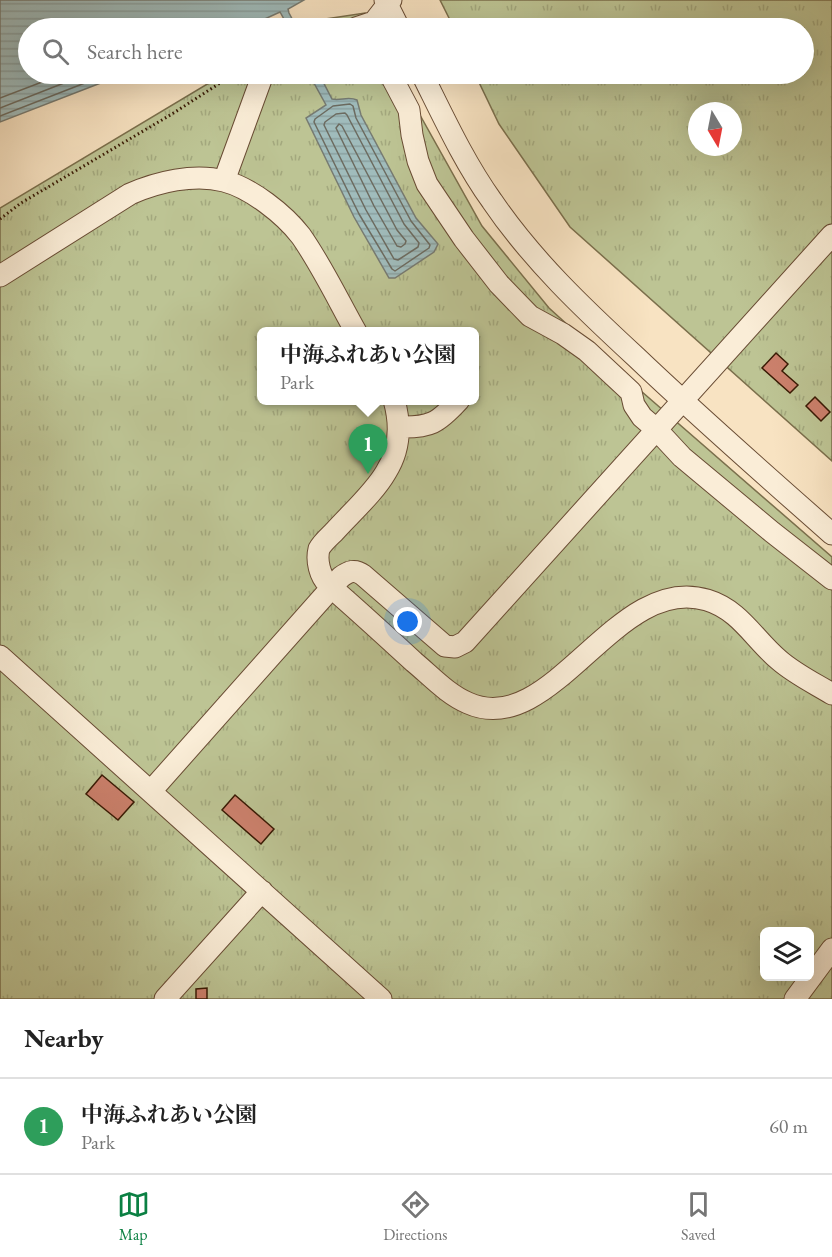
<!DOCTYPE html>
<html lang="en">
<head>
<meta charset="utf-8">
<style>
  :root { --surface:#fff; --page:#f2f2f2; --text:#222; --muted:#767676; --line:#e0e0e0; --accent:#0b8043 }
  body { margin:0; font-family:"EB Garamond","Noto Serif JP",serif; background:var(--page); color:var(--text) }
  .controls { position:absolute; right:18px; bottom:18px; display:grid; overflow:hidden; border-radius:9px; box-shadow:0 6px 24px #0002 }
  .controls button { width:54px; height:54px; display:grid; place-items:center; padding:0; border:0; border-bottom:2px solid var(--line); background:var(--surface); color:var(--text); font:30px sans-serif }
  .compass { position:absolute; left:688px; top:102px; width:54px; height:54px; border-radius:50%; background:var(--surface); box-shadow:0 6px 24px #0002; rotate:170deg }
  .you { position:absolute; left:408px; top:622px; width:21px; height:21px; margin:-15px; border:4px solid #fff; border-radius:50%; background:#1a73e8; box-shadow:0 0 0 9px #1a73e833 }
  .badge { display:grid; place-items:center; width:39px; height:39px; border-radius:50%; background:var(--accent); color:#fff; font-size:20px; font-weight:700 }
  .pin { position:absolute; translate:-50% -50px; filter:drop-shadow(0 2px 3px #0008) }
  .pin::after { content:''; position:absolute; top:32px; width:21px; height:18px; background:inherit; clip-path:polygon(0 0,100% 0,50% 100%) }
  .popup { position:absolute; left:257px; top:327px; width:222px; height:78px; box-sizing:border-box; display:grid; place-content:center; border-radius:9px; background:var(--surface); filter:drop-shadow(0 2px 4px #0005); font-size:20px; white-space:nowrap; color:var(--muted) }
  .popup b { font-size:22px; color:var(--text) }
  .popup::after { content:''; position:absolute; left:50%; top:100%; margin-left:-12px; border:12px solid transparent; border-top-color:var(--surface) }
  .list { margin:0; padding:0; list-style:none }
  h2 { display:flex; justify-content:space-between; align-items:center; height:78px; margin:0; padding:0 24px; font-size:26px }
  h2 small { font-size:20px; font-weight:400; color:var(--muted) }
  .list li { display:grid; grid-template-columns:39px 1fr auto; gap:18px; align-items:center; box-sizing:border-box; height:96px; padding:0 24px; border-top:2px solid var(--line) }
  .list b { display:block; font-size:22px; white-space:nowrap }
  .list p { margin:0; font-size:20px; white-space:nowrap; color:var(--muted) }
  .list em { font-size:20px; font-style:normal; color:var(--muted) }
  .icon { flex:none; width:33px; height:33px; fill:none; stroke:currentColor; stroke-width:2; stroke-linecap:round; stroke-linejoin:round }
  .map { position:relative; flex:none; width:832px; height:999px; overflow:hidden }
  .search { position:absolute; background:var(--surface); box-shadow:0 6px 24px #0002; left:18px; right:18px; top:18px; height:66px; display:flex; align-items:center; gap:15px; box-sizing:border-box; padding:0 21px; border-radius:33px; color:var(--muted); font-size:22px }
  .sheet { height:174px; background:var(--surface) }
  nav { display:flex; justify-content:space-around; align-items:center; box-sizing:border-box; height:84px; border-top:2px solid var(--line); background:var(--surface); font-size:16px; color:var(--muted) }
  nav a { display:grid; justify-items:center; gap:3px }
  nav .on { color:var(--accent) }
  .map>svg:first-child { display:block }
  .park { fill:url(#park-tufts); stroke:#7b6f4c; stroke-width:1.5; fill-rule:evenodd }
  .water { fill:url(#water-rules); stroke:#777b72; stroke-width:1.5 }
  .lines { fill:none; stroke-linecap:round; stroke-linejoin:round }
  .shore { stroke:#6c6b60; stroke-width:1.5 }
  .building { fill:#cc816d; stroke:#391a04; stroke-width:1.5 }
  .minor-casing { stroke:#694c34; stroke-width:23 }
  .path { stroke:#391a04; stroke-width:3; stroke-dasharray:1.5 3; stroke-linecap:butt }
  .minor { stroke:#faedd7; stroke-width:21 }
</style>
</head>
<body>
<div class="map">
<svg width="832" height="999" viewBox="0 0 832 999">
  <defs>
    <pattern id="park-tufts" width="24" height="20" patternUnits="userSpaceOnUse" patternTransform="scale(1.5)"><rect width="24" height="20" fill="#bdc494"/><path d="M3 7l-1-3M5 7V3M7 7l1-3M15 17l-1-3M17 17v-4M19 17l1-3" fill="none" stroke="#a3a87e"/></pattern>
    <pattern id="water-rules" width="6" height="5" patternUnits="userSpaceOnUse" patternTransform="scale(1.5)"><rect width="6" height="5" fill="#a0bcbc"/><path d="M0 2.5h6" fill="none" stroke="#8ba1a0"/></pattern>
  </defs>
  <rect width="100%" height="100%" fill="#f8e3c2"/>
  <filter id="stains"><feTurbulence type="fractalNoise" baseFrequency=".00333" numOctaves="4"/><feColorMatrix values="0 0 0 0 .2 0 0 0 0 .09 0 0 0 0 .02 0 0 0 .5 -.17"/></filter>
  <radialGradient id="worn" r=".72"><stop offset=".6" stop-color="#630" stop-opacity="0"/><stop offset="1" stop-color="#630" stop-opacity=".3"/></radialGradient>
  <!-- park -->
  <path class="park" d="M440,0H832V461L570,227L499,124L475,74H804V28H454ZM697,111H733V147H697Z
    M365,13L374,28H297L312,21Z
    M224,74H397L482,226L549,308L641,391L832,557V999H0V208ZM262,332H475V400H262ZM764,932H810V976H764Z"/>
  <!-- water -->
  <path class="water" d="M0,0H304L288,9L289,13L296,26L289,28L280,12L245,28H28V74H124L0,122Z
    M309,74H319L332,99C341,101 348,96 357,100L361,115L416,218L438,244L434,252L395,278H389L354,217L306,118L326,105Z"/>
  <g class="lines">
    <!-- shore -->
    <path class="shore" d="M0,98L63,74
      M350,104L353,106L356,118L411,221L430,245L429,248L395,271L392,269L359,214L314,122L315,119L333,106Z
      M0,108L87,74
      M345,113L347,115L404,224L419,243L418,247L398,260L394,259L366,210L324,125L325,122L336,114Z
      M0,116L108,74
      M339,124L342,126L397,230L406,241L405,244L401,247L397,246L374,206L336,128Z"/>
  </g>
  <!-- building -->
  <path class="building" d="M776,353L788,364L782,371L798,385L790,393L762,368Z
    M815,397L830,412L821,421L806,406Z
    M102,775L134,802L118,820L86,794Z
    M235,795L274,829L261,844L222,810Z
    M207,988V999H196V989Z"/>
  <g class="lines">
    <!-- minor casing -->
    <g class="minor-casing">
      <path id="minor" d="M385,0L399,28
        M356,28L374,22L391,0
        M390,74L409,110L412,135L418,161L427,184L464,239L499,284L530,316L563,334L587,351L631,392L634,405L642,417L656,429L682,457L772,532L832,579
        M422,74C443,116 464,162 492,201C532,260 584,309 636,357C700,418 766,476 832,534
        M224,181L263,74
        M0,276L130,194C157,182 194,173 224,181C251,188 284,214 301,236C322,266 338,300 356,332
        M399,427C430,428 438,423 459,400
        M328,584C320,576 316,561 319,549C322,543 329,537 334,532C351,513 374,493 386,472C400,450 401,425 394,400
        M340,595C365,617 389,639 414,662C431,676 447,694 468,703C552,741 616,572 707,600C740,610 754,639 779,660C795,674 814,683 832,694
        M0,656L381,999
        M151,791L341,577C349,571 355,569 363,575L445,646L455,647L465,642L832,235
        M165,999L262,891
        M795,999L832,949"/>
    </g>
    <!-- path -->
    <path class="path" d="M0,219L21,203L172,114L234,74"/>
    <!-- minor -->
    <use href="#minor" class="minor"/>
  </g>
  <rect width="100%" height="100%" filter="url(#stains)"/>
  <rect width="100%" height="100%" fill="url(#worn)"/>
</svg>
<div class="controls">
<button><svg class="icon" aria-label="layers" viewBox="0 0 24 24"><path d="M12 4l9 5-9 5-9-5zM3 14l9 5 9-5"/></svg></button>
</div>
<svg class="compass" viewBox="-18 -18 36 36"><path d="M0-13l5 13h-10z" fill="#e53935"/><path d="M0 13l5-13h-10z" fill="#767676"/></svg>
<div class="you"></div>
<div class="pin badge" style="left:368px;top:474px;background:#2e9e5b">1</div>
<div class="popup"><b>中海ふれあい公園</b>Park</div>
<div class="search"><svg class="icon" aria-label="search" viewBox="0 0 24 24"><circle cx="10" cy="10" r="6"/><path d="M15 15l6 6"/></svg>Search here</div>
</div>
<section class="sheet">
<h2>Nearby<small></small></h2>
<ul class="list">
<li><span class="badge" style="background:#2e9e5b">1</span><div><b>中海ふれあい公園</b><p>Park</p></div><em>60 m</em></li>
</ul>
</section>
<nav>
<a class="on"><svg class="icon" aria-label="map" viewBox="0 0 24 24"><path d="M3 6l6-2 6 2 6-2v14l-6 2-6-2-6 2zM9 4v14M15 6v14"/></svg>Map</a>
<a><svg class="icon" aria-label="directions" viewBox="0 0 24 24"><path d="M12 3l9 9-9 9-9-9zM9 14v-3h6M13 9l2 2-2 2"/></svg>Directions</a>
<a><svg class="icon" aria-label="saved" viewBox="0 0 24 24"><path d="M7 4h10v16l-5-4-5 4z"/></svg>Saved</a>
</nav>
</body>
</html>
